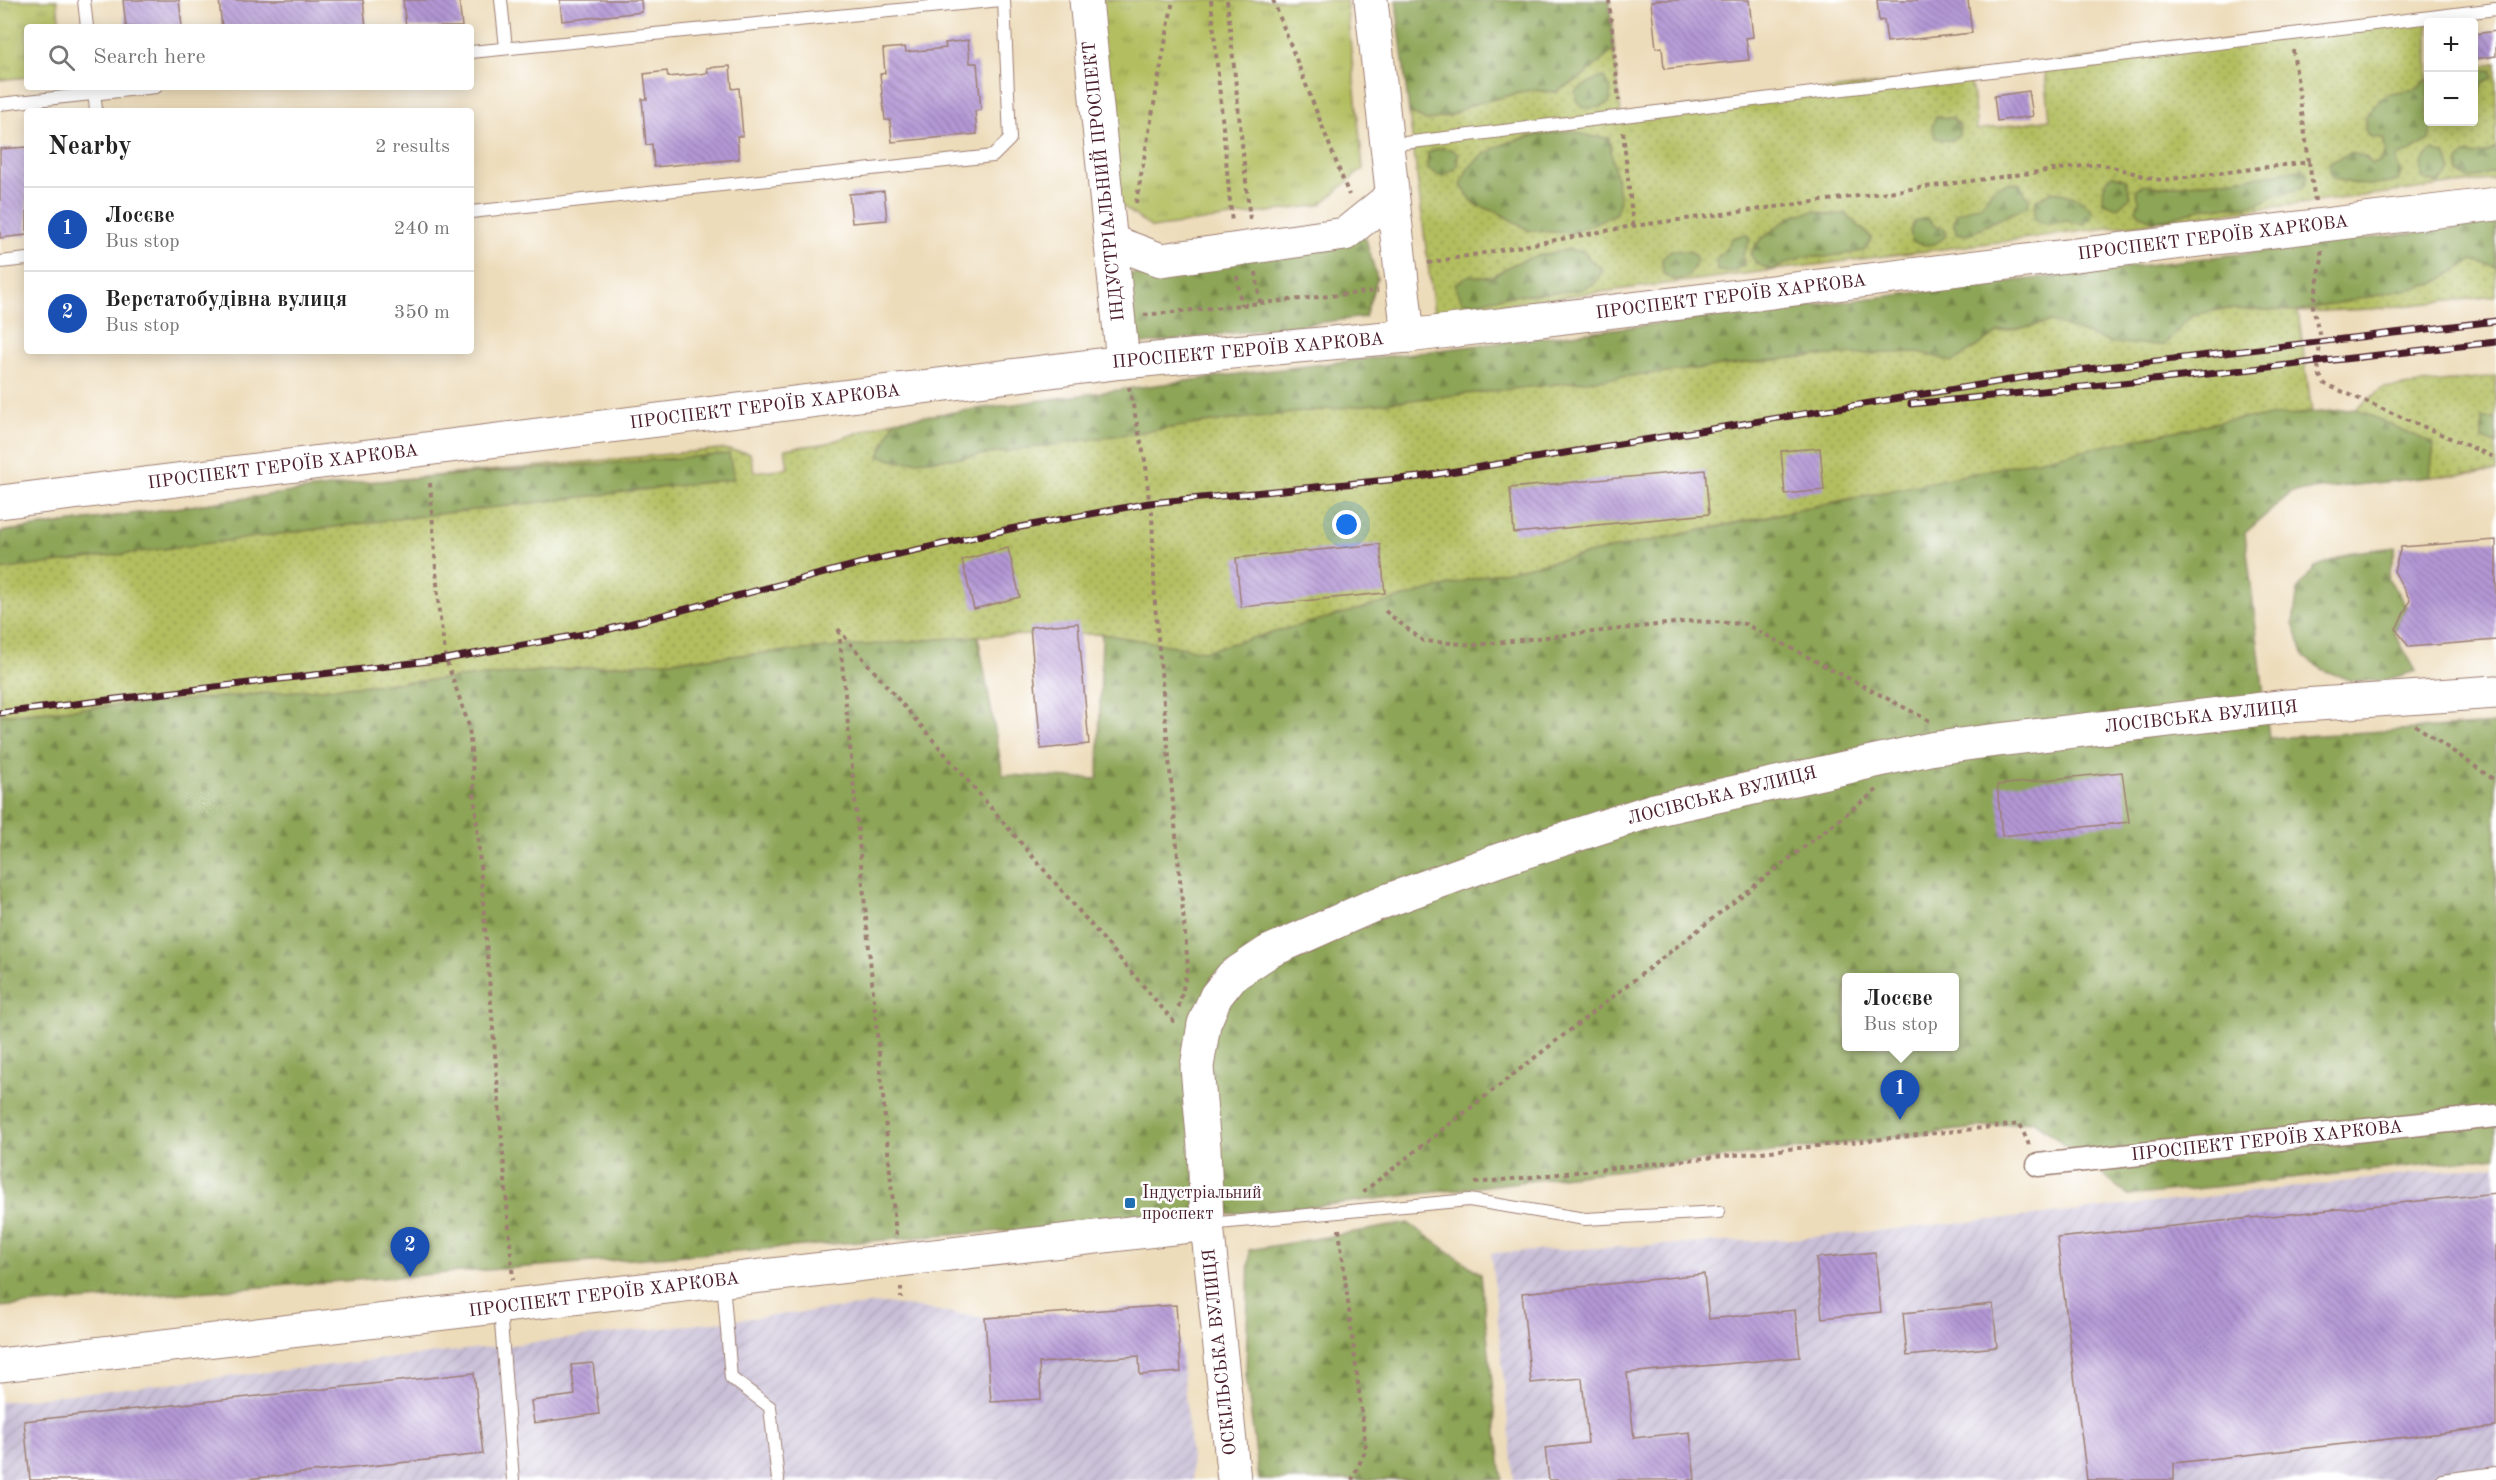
<!DOCTYPE html>
<html lang="en">
<head>
<meta charset="utf-8">
<style>
  :root { --surface:#fff; --page:#f2f2f2; --text:#222; --muted:#767676; --line:#e0e0e0; --accent:#1f6fb2 }
  body { margin:0; font-family:"Old Standard TT",serif; background:var(--page); color:var(--text) }
  .controls { position:absolute; right:18px; top:18px; display:grid; overflow:hidden; border-radius:6px; box-shadow:0 3px 15px #0003 }
  .controls button { width:54px; height:54px; display:grid; place-items:center; padding:0; border:0; border-bottom:2px solid var(--line); background:var(--surface); color:var(--text); font:30px sans-serif }
  .you { position:absolute; left:1347px; top:525px; width:21px; height:21px; margin:-15px; border:4px solid #fff; border-radius:50%; background:#1a73e8; box-shadow:0 0 0 9px #1a73e833 }
  .badge { display:grid; place-items:center; width:39px; height:39px; border-radius:50%; background:var(--accent); color:#fff; font-size:20px; font-weight:700 }
  .pin { position:absolute; translate:-50% -50px; filter:drop-shadow(0 2px 3px #0008) }
  .pin::after { content:''; position:absolute; top:32px; width:21px; height:18px; background:inherit; clip-path:polygon(0 0,100% 0,50% 100%) }
  .popup { position:absolute; left:1842px; top:973px; width:117px; height:78px; box-sizing:border-box; display:grid; place-content:center; border-radius:6px; background:var(--surface); filter:drop-shadow(0 2px 4px #0005); font-size:20px; white-space:nowrap; color:var(--muted) }
  .popup b { font-size:22px; color:var(--text) }
  .popup::after { content:''; position:absolute; left:50%; top:100%; margin-left:-12px; border:12px solid transparent; border-top-color:var(--surface) }
  .list { margin:0; padding:0; list-style:none }
  h2 { display:flex; justify-content:space-between; align-items:center; height:78px; margin:0; padding:0 24px; font-size:26px }
  h2 small { font-size:20px; font-weight:400; color:var(--muted) }
  .list li { display:grid; grid-template-columns:39px 1fr auto; gap:18px; align-items:center; box-sizing:border-box; height:84px; padding:0 24px; border-top:2px solid var(--line) }
  .list b { display:block; font-size:22px; white-space:nowrap }
  .list p { margin:0; font-size:20px; white-space:nowrap; color:var(--muted) }
  .list em { font-size:20px; font-style:normal; color:var(--muted) }
  .icon { flex:none; width:33px; height:33px; fill:none; stroke:currentColor; stroke-width:2; stroke-linecap:round; stroke-linejoin:round }
  .map { position:relative; flex:none; width:2496px; height:1480px; overflow:hidden }
  .search { position:absolute; background:var(--surface); box-shadow:0 3px 15px #0003; left:24px; top:24px; width:450px; height:66px; display:flex; align-items:center; gap:15px; box-sizing:border-box; padding:0 21px; border-radius:6px; color:var(--muted); font-size:22px }
  .panel { position:absolute; background:var(--surface); box-shadow:0 3px 15px #0003; left:24px; top:108px; width:450px; height:246px; border-radius:6px }
  .map>svg:first-child { display:block }
  .industrial { fill:url(#industrial-furrows) }
  .grass { fill:url(#grass-dots); stroke:#7e6e45; stroke-width:1.5 }
  .forest { fill:url(#forest-firs); stroke:#6c6240; stroke-width:1.5; fill-rule:evenodd }
  .park { fill:url(#park-tufts); stroke:#7e6e45; stroke-width:1.5 }
  .building { fill:url(#building-back-hatch) }
  .lines { fill:none; stroke-linecap:round; stroke-linejoin:round }
  .lane-casing { stroke:#9c7e72; stroke-width:14 }
  .street-casing { stroke:#9c7e72; stroke-width:25 }
  .secondary-casing { stroke:#9c7e72; stroke-width:35 }
  .primary-casing { stroke:#9c7e72; stroke-width:35 }
  .path { stroke:#9c7e72; stroke-width:4; stroke-dasharray:4.5 4.5; stroke-linecap:butt }
  .lane { stroke:#fff; stroke-width:12 }
  .street { stroke:#fff; stroke-width:22 }
  .secondary { stroke:#fff; stroke-width:33 }
  .primary { stroke:#fff; stroke-width:33 }
  .rail-casing { stroke:#4a1f2b; stroke-width:7 }
  .rail { stroke:#fff; stroke-width:4.5; stroke-dasharray:14; stroke-linecap:butt }
  .poi-dot { fill:#1f6fb2; stroke:#fff; stroke-width:2 }
  .labels { text-anchor:middle; dominant-baseline:central; stroke-width:5; stroke-linejoin:round; paint-order:stroke }
  .street-label { font-size:18px; fill:#4a1f2b; stroke:#fff }
  .poi-label { font-size:18px; fill:#4a1f2b; stroke:#fff; text-anchor:start }
</style>
</head>
<body>
<div class="map">
<svg width="2496" height="1480" viewBox="0 0 2496 1480">
  <defs>
    <pattern id="industrial-furrows" width="10" height="10" patternUnits="userSpaceOnUse" patternTransform="scale(1.5)"><rect width="10" height="10" fill="#c9bfd7"/><path d="M-1 1l2-2M0 10L10 0M9 11l2-2" fill="none" stroke="#aea4b9"/></pattern>
    <pattern id="grass-dots" width="8" height="8" patternUnits="userSpaceOnUse" patternTransform="scale(1.5)"><rect width="8" height="8" fill="#b2be5f"/><path d="M2 2h.1M6 6h.1" fill="none" stroke="#939a4f" stroke-width="1.8" stroke-linecap="round"/></pattern>
    <pattern id="forest-firs" width="22" height="20" patternUnits="userSpaceOnUse" patternTransform="scale(1.5)"><rect width="22" height="20" fill="#8da556"/><path d="M5 1l3.5 6h-7zM16 11l3.5 6h-7z" fill="#758647"/></pattern>
    <pattern id="park-tufts" width="24" height="20" patternUnits="userSpaceOnUse" patternTransform="scale(1.5)"><rect width="24" height="20" fill="#b2be5f"/><path d="M3 7l-1-3M5 7V3M7 7l1-3M15 17l-1-3M17 17v-4M19 17l1-3" fill="none" stroke="#939a4f"/></pattern>
    <pattern id="building-back-hatch" width="6" height="6" patternUnits="userSpaceOnUse" patternTransform="scale(1.5)"><rect width="6" height="6" fill="#b397d5"/><path d="M-1 5l2 2M0 0l6 6M5-1l2 2" fill="none" stroke="#947bad"/></pattern>
  </defs>
  <rect width="100%" height="100%" fill="#fff"/>
  <filter id="ink" filterUnits="userSpaceOnUse"><feTurbulence type="fractalNoise" baseFrequency=".0167" numOctaves="2"/><feDisplacementMap in="SourceGraphic" scale="12" xChannelSelector="R" yChannelSelector="G"/><feConvolveMatrix kernelMatrix="1 2 1 2 8 2 1 2 1" color-interpolation-filters="sRGB"/></filter>
  <filter id="wash" filterUnits="userSpaceOnUse"><feTurbulence type="fractalNoise" baseFrequency=".008" numOctaves="4" result="noise"/><feDisplacementMap in="SourceGraphic" scale="24" xChannelSelector="R" yChannelSelector="G"/><feGaussianBlur stdDeviation="1.35" result="paint"/><feColorMatrix in="noise" values="0 0 0 0 0 0 0 0 0 0 0 0 0 0 0 0 0 1.4 0 .05"/><feComposite in="paint" operator="in"/></filter>
  <g filter="url(#wash)">
    <rect width="100%" height="100%" fill="#eddcba"/>
    <!-- industrial -->
    <path class="industrial" d="M2496,1165V1480H1514L1491,1253L1791,1239L2043,1215Z
      M886,1303L985,1318L1177,1308L1193,1480H0V1402Z"/>
    <!-- grass -->
    <path class="grass" d="M2452,14L2454,22H2428V122H2474V67L2496,63V179L1434,313L1409,112L1427,121L1451,115L1469,105L1531,90L1556,92L1579,79L1614,50L1621,115L1970,73L1977,130L2050,119L2044,64Z
      M2496,255V296L2372,309L2298,312L2312,413L1853,498L1498,573L1204,652L1102,634L978,636L0,715V532L359,483L722,449L750,453L754,472L788,468L785,449L828,443L895,420Z
      M2496,376V472L2430,477L2356,409L2383,388Z"/>
    <!-- forest -->
    <path class="forest" d="M1396,0H1609L1614,50L1579,79L1556,92L1531,90L1470,105L1451,115L1426,121L1409,112Z
      M2474,70H2491L2493,77L2483,83L2474,104Z
      M1604,77L1611,91L1609,103L1600,107L1584,108L1577,101L1575,92L1590,82Z
      M2428,78V122H2438L2437,125L2432,127L2429,140L2412,151L2397,157L2396,163L2401,172L2398,181C2375,188 2354,186 2331,177L2329,163L2350,153L2366,157L2371,164L2380,162L2386,152L2383,138L2371,137L2365,130V117L2381,99L2390,93L2417,89Z
      M1936,117L1952,118L1960,126L1959,135L1950,141L1935,138L1932,126Z
      M1572,131L1594,137L1609,138L1620,201L1615,214L1573,233L1530,231L1499,213L1474,204L1461,185C1463,180 1465,172 1469,168C1494,139 1536,135 1572,131Z
      M2496,147V171L2470,179L2459,173V162L2465,154C2477,155 2486,155 2496,147Z
      M1438,148L1451,149L1458,154L1457,167L1443,177L1427,169L1428,153Z
      M2433,150L2446,155L2451,171L2438,184L2423,178C2420,165 2422,158 2433,150Z
      M2303,168L2308,176L2303,188L2275,195L2258,204L2234,207H2207L2156,222L2140,215L2136,210L2139,200L2136,190L2145,184L2160,187L2262,176Z
      M2113,175L2126,179L2131,196L2118,208L2103,203C2101,190 2103,183 2113,175Z
      M2010,182L2021,185L2025,194L2030,199L2027,207L1990,223L1968,235L1956,233L1954,222L1957,213L1981,205L1995,187Z
      M2052,191C2069,195 2083,197 2093,212L2090,219L2083,224L2066,221L2044,224L2034,218L2036,200Z
      M1815,211L1830,215L1846,214L1872,238L1864,251L1825,257H1803L1771,270L1757,264L1750,254L1759,241L1791,216Z
      M1927,218L1935,226L1944,228L1946,236C1934,247 1926,247 1912,241L1910,231L1915,221Z
      M2496,223V267L2472,260L2434,284L2298,311L2224,309L2192,315L2164,345L2112,343L2052,322L1999,332L1953,362L1919,352L1812,356L1212,422L959,458L900,462L879,456L895,420L1223,376Z
      M1746,234L1750,240L1743,254L1744,265L1733,271H1717L1716,259L1726,249L1732,238Z
      M1365,236L1377,278L1365,317L1134,345L1125,275Z
      M1566,250L1584,251L1590,260L1603,269L1595,283L1580,290L1500,297L1476,303L1462,302L1455,284L1470,275C1498,282 1496,270 1519,262C1534,256 1550,253 1566,250Z
      M1671,250L1692,252L1697,261L1688,277L1675,280L1663,274L1662,259Z
      M2356,409L2434,444L2430,477L2292,492L2245,533L2269,738L2496,724V1157L2129,1196L2034,1121L1292,1209L0,1307V715L978,636L1003,775L1098,779L1102,634L1204,651L1483,576L2227,420ZM1846,978H1954V1046H1846Z
      M2482,418H2496V444L2482,439Z
      M729,454L734,479L397,519L0,570V532L365,482Z
      M2396,547L2388,578L2406,606L2394,632L2416,671L2382,681L2349,680L2321,669L2304,657L2293,623L2298,589L2315,567L2353,552Z
      M1408,1223L1481,1274L1502,1480H1259L1246,1374L1249,1250Z"/>
    <!-- park -->
    <path class="park" d="M0,0H57L60,27H27V77L0,80Z
      M1082,0H1346L1363,169L1320,205L1152,228L1106,194Z"/>
    <g id="blocks">
      <!-- building -->
      <path class="building" d="M123,0H179L182,27H126Z
        M219,0H363L366,27H222Z
        M403,0H459L462,27H406Z
        M560,0H641L642,12L562,21Z
        M1656,0H1749L1753,37L1746,38L1749,60L1664,69L1662,47L1656,48L1651,2Z
        M1877,0H1968L1972,33L1887,42L1884,20L1879,21Z
        M2496,31V56L2475,59L2474,34Z
        M968,40L970,63H977L981,110L975,111L977,134L892,142L890,120H885L880,74L885,73L883,49L905,47L906,52L946,48L945,43Z
        M730,66L732,89L739,88L743,136H737L739,159L654,167L652,144L646,145L642,99H647L644,74L667,71L668,77L708,73L707,68Z
        M2029,91L2033,116L1997,121L1994,96Z
        M27,147V235L0,238V149Z
        M884,191L887,220L852,223L849,194Z
        M1820,448L1824,490L1785,494L1781,451Z
        M1705,470L1709,514L1514,533L1510,488Z
        M2496,540V640L2409,647L2396,629L2410,600L2394,571L2401,547Z
        M1380,544L1385,593L1241,607L1236,558Z
        M1008,548L1020,597L974,609L962,560Z
        M1078,623L1089,744L1041,749L1030,627Z
        M2122,772L2129,822L2002,836L1997,785Z
        M2496,1193V1427L2174,1463V1480H2087L2057,1238Z
        M1875,1252L1881,1312L1822,1318L1816,1258Z
        M1704,1274L1709,1319L1795,1310L1800,1357L1627,1373L1634,1438L1690,1432L1695,1480H1549L1545,1448L1588,1443L1582,1378L1531,1383L1522,1293Z
        M1993,1304L1997,1347L1907,1356L1903,1313Z
        M1176,1305L1181,1372L1140,1375L1139,1356L1039,1363L1041,1399L991,1402L985,1318Z
        M593,1363L599,1414L534,1423L531,1401L575,1395L571,1365Z
        M474,1373L483,1454L237,1480H30L24,1421Z"/>
    </g>
  </g>
  <g filter="url(#ink)">
    <use href="#blocks" fill-opacity="0" stroke="#9c7e72" stroke-width="1.5"/>
    <g class="lines">
      <!-- lane casing -->
      <g class="lane-casing">
        <path id="lane" d="M84,0L87,27
          M501,0L506,48
          M471,52L1001,0
          M94,88L96,111
          M0,104L156,87
          M1388,145L2496,9
          M471,212L993,156L1010,139L1004,0
          M0,262L27,259
          M1208,1224L1469,1200L1585,1219L1719,1212
          M723,1282L731,1378L770,1407L778,1480
          M500,1309L513,1480
          M2442,1480L2496,1473"/>
      </g>
      <!-- street casing -->
      <g class="street-casing">
        <path id="street" d="M2038,1165L2496,1116"/>
      </g>
      <!-- secondary casing -->
      <g class="secondary-casing">
        <path id="secondary" d="M1086,0L1123,362
          M1371,0L1408,336
          M1110,241L1161,260L1345,234L1392,196
          M0,1365L1207,1224
          M1234,1480L1207,1224L1204,1147L1197,1067L1204,1024L1216,996L1232,976L1268,952L1372,906L1499,860L1654,810L1930,749L1981,742L2288,706L2496,692"/>
      </g>
      <!-- primary casing -->
      <g class="primary-casing">
        <path id="primary" d="M0,502L1123,362L1408,336L2496,204"/>
      </g>
      <!-- path -->
      <path class="path" d="M1211,0L1232,223
        M1227,0L1250,220
        M1273,0L1349,195
        M1609,0L1619,101
        M2293,50L2309,162
        M1623,132L1633,226
        M1136,203L1173,0
        M2321,251L2322,259L2313,306L2321,342L2317,361L2320,376L2325,384L2496,458
        M1428,263L1633,226L2098,164C2120,167 2140,177 2162,180L2309,162L2315,201
        M1256,272L1260,303
        M1237,276L1241,305
        M1144,315L1378,291
        M1129,387L1146,465L1149,503L1152,512L1155,605L1188,967L1178,1010
        M430,483L439,612L446,659L469,726L513,1280
        M1385,611L1423,641L1476,645L1692,621L1745,624L1930,721
        M838,629L1175,1023
        M839,630L896,1235
        M2415,725L2496,781
        M1475,1183L2020,1124L2029,1145
        M1363,1192L1877,790
        M1339,1229L1366,1449L1352,1480
        M901,1287V1298"/>
      <!-- lane -->
      <use href="#lane" class="lane"/>
      <!-- street -->
      <use href="#street" class="street"/>
      <!-- secondary -->
      <use href="#secondary" class="secondary"/>
      <!-- primary -->
      <use href="#primary" class="primary"/>
      <!-- rail casing -->
      <g class="rail-casing">
        <path id="rail" d="M1911,404L2172,378L2496,342
          M0,713L446,659L606,630L885,557L1010,529L1149,503L1419,477L2046,374L2496,321"/>
      </g>
      <!-- rail -->
      <use href="#rail" class="rail"/>
    </g>
  </g>
  <!-- markers -->
  <rect class="poi-dot" x="1124" y="1197" width="12" height="12" rx="3"/>
  <g class="labels">
    <!-- street labels -->
    <g class="street-label">
      <text transform="translate(1104 181) rotate(-96)">ІНДУСТРІАЛЬНИЙ ПРОСПЕКТ</text>
      <text transform="translate(2213 238) rotate(-7)">ПРОСПЕКТ ГЕРОЇВ ХАРКОВА</text>
      <text transform="translate(1731 297) rotate(-7)">ПРОСПЕКТ ГЕРОЇВ ХАРКОВА</text>
      <text transform="translate(1248 351) rotate(-5)">ПРОСПЕКТ ГЕРОЇВ ХАРКОВА</text>
      <text transform="translate(765 407) rotate(-7)">ПРОСПЕКТ ГЕРОЇВ ХАРКОВА</text>
      <text transform="translate(283 467) rotate(-7)">ПРОСПЕКТ ГЕРОЇВ ХАРКОВА</text>
      <text transform="translate(2201 717) rotate(-6)">ЛОСІВСЬКА ВУЛИЦЯ</text>
      <text transform="translate(1722 796) rotate(-14)">ЛОСІВСЬКА ВУЛИЦЯ</text>
      <text transform="translate(2267 1141) rotate(-6)">ПРОСПЕКТ ГЕРОЇВ ХАРКОВА</text>
      <text transform="translate(604 1295) rotate(-7)">ПРОСПЕКТ ГЕРОЇВ ХАРКОВА</text>
      <text transform="translate(1220 1352) rotate(-96)">ОСКІЛЬСЬКА ВУЛИЦЯ</text>
    </g>
    <!-- poi labels -->
    <g class="poi-label">
      <text x="1142" y="1193">Індустріальний<tspan x="1142" dy="21">проспект</tspan></text>
    </g>
  </g>
</svg>
<div class="controls">
<button>+</button>
<button>−</button>
</div>
<div class="you"></div>
<div class="pin badge" style="left:1900px;top:1120px;background:#1a4fb4">1</div>
<div class="popup"><b>Лосєве</b>Bus stop</div>
<div class="pin badge" style="left:410px;top:1277px;background:#1a4fb4">2</div>
<div class="search"><svg class="icon" aria-label="search" viewBox="0 0 24 24"><circle cx="10" cy="10" r="6"/><path d="M15 15l6 6"/></svg>Search here</div>
<section class="panel">
<h2>Nearby<small>2 results</small></h2>
<ul class="list">
<li><span class="badge" style="background:#1a4fb4">1</span><div><b>Лосєве</b><p>Bus stop</p></div><em>240 m</em></li>
<li><span class="badge" style="background:#1a4fb4">2</span><div><b>Верстатобудівна вулиця</b><p>Bus stop</p></div><em>350 m</em></li>
</ul>
</section>
</div>
</body>
</html>
